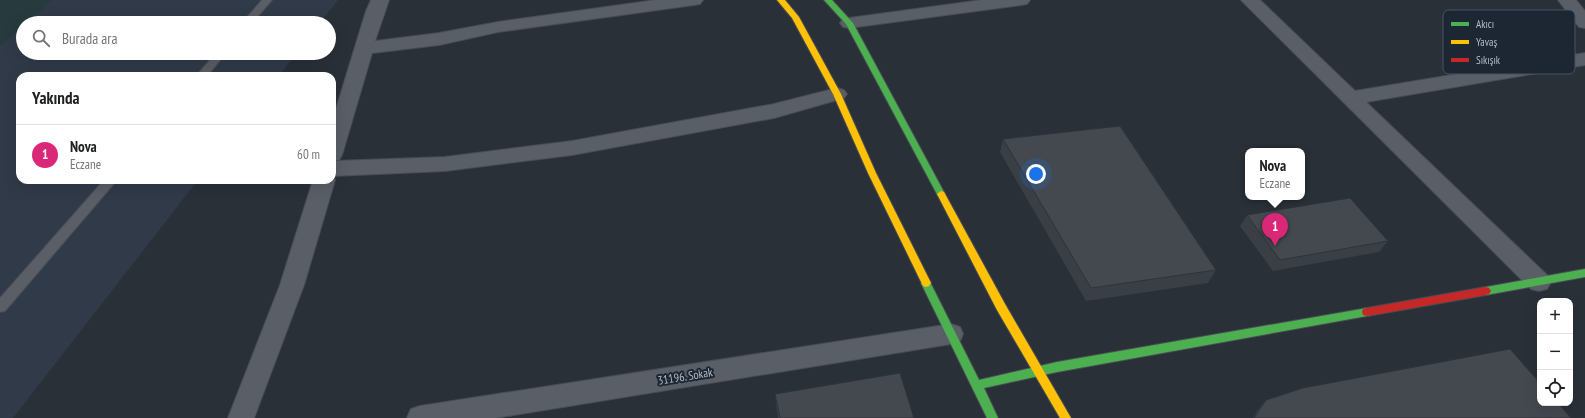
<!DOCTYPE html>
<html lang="tr">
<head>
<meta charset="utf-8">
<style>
  :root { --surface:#fff; --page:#f6f6f6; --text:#202124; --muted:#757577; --line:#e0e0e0; --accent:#db2777 }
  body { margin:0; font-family:"PT Sans Narrow",sans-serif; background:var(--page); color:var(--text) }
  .controls { position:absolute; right:12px; bottom:12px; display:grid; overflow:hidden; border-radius:8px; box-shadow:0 4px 16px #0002 }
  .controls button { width:36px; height:36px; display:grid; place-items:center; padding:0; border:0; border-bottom:1px solid var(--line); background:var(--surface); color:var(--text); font:20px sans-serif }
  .you { position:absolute; left:1036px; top:174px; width:14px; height:14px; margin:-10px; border:3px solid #fff; border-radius:50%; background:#1a73e8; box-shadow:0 0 0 6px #1a73e833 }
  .badge { display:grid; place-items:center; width:26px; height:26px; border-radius:50%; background:var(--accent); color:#fff; font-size:13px; font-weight:700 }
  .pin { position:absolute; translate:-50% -33px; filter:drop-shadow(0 1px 2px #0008) }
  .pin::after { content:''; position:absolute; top:21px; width:14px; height:12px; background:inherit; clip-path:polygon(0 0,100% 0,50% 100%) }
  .popup { position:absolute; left:1245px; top:148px; width:60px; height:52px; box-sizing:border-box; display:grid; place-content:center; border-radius:8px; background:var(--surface); filter:drop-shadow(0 1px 3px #0005); font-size:13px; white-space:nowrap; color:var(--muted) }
  .popup b { font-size:15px; color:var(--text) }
  .popup::after { content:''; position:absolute; left:50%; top:100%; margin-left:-8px; border:8px solid transparent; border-top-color:var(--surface) }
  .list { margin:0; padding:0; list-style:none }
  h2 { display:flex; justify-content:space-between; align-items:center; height:52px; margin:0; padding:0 16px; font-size:17px }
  h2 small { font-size:13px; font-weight:400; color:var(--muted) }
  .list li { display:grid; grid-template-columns:26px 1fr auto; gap:12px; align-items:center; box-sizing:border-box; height:60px; padding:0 16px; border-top:1px solid var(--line) }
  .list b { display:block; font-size:15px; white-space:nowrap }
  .list p { margin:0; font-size:13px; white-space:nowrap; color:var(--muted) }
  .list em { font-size:13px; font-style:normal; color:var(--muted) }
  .icon { flex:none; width:22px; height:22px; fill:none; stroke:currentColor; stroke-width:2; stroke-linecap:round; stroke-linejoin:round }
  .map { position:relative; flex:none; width:1585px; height:418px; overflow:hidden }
  .search { position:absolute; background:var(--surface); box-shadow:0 4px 16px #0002; left:16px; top:16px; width:320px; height:44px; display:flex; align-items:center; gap:10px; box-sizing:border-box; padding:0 14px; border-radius:22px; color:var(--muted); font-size:15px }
  .panel { position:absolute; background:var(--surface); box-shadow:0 4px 16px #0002; left:16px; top:72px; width:320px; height:112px; border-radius:12px }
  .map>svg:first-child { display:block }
  .airport { fill:#313a48 }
  .green { fill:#273a3e }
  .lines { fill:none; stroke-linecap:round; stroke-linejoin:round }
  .lane-casing { stroke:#484c53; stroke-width:2 }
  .street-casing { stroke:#484c53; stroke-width:2 }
  .fast-casing { stroke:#484c53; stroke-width:2 }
  .slow-casing { stroke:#484c53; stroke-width:2 }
  .jam-casing { stroke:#484c53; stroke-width:2 }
  .lane { fill:#5a5e66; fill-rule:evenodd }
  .street { fill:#5a5e66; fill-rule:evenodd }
  .fast { fill:#4caf50; fill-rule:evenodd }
  .slow { fill:#ffc107; fill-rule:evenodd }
  .jam { fill:#c62828; fill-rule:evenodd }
  .wall { fill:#3a3f45 }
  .building { fill:#444950; stroke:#303338 }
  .labels { text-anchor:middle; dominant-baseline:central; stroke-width:4; stroke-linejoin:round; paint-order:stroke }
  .street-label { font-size:12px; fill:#b4bcc9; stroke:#1d2633 }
  .key { fill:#1d2633; stroke:#4a5360; stroke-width:1 }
  .key-label { font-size:11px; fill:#b4bcc9 }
</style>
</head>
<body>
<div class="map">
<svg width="1585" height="418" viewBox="0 0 1585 418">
  <rect width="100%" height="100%" fill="#2a3038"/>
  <!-- airport -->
  <path class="airport" d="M0,0H338L320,23H23V53H296L279,76H20V180H198L13,418H0Z"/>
  <!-- green -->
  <path class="green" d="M0,0H52L26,23H23V26L0,46Z"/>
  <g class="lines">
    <!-- lane casing -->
    <g class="lane-casing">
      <path id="lane" d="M262,0H272L252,23H242Z
        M216,53H226L207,76H196Z
        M104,180H117L5,311L0,312V298Z"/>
    </g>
    <!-- street casing -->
    <g class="street-casing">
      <path id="street" d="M371,0H389L375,41L439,33L498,22L656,0H703L700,4L694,5L498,32L439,45L372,53L342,155L339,160L335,161L445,157L572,141L774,104L837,88L844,90L847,94L844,98L774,118L572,155L445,171L333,176L335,180L304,285L254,418H228L280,285L313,180H332V122L366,11Z
        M982,0H1030L1027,4L1021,5L849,28L843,27L840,23L843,19L849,18Z
        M1241,0H1260L1355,91L1585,53V65L1366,102L1547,275L1551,282L1547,289L1539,291L1531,289Z
        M1558,0H1576L1585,11V28L1579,27Z
        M951,324L960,327L963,334L960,341L951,344L495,418H407L411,409L420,406Z"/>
    </g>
    <!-- fast casing -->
    <g class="fast-casing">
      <path id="fast" d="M824,0H832L853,23L945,194L944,196H938L846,24Z
        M1585,269V277L1486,295L1483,294L1481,291L1483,288L1486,287Z
        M926,279L929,280L979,380L1057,362L1367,308L1371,309L1372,312L1371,315L1367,316L1057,372L984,388L998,418H987L921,283L923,280Z"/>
    </g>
    <!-- slow casing -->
    <g class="slow-casing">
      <path id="slow" d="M777,0H785L799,17L841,94L876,173L931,283L929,286L926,287L923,286L868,173L833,94L792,18Z
        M941,191L944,192L1005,304L1071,418H1060L997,310L937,194Z"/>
    </g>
    <!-- jam casing -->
    <g class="jam-casing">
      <path id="jam" d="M1486,287L1489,288L1491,291L1489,294L1486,295L1367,316L1363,315L1362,312L1363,309L1367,308Z"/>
    </g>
    <!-- lane -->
    <use href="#lane" class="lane"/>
    <!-- street -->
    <use href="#street" class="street"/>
    <!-- fast -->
    <use href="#fast" class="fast"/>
    <!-- slow -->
    <use href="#slow" class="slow"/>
    <!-- jam -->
    <use href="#jam" class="jam"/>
  </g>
  <!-- wall -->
  <path class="wall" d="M1003,139L1216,270L1208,283L1086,301L1000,152Z
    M1247,215L1388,241L1379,252L1273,271L1240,226Z
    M775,394L914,418H778L776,404Z
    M1266,400L1571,418H1253L1257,411Z"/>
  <!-- building -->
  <path class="building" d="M1120,126L1216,270L1091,288L1003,139Z
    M1350,198L1388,241L1280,260L1247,215Z
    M1510,349L1540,383V403H1558L1571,418H1254L1266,400L1303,388Z
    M900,373L914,418H780L775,394Z"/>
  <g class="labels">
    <!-- street labels -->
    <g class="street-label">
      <text transform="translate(685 376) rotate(-9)">31196. Sokak</text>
    </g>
  </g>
  <!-- legend -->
  <rect x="1443" y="10" width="132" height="64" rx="6" class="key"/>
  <rect x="1451" y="22" width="18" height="4" fill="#4caf50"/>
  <rect x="1451" y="40" width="18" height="4" fill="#ffc107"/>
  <rect x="1451" y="58" width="18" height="4" fill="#c62828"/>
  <g class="key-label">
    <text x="1476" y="28">Akıcı</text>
    <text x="1476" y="46">Yavaş</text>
    <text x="1476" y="64">Sıkışık</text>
  </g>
</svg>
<div class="controls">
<button>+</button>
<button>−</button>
<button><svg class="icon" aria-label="locate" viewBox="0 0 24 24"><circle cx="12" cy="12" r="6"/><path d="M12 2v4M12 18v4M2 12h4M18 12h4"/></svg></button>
</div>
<div class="you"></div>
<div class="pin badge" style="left:1275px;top:246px">1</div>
<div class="popup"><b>Nova</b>Eczane</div>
<div class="search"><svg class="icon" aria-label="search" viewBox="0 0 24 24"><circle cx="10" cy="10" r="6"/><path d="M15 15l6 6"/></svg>Burada ara</div>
<section class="panel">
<h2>Yakında<small></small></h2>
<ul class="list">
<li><span class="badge">1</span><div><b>Nova</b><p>Eczane</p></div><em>60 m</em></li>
</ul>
</section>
</div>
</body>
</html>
